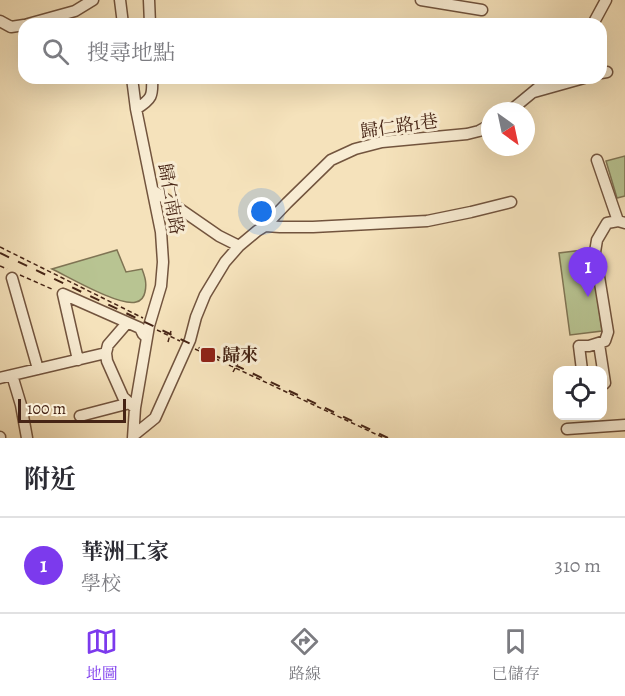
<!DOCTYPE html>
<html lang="zh-TW">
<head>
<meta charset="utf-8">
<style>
  :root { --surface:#fff; --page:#f2f2f3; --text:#2b2b33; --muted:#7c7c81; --line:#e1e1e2; --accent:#7c3aed }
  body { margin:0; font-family:Alegreya,"Noto Serif TC",serif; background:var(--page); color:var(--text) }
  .controls { position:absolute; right:18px; bottom:18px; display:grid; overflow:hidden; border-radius:12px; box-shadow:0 6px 24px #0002 }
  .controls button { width:54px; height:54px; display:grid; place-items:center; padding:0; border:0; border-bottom:2px solid var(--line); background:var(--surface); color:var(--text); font:30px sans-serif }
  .compass { position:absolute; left:481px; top:102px; width:54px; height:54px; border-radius:50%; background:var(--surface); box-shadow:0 6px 24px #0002; rotate:147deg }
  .scale { position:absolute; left:18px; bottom:15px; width:108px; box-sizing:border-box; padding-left:6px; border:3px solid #462415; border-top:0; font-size:16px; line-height:21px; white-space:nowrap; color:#462415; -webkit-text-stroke:4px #f8ecd3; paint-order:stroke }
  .you { position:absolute; left:262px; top:212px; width:21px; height:21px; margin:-15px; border:4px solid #fff; border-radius:50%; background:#1a73e8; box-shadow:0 0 0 9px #1a73e833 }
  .badge { display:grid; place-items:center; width:39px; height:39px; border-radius:50%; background:var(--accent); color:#fff; font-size:20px; font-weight:700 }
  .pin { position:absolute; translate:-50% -50px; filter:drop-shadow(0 2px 3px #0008) }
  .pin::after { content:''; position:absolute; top:32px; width:21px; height:18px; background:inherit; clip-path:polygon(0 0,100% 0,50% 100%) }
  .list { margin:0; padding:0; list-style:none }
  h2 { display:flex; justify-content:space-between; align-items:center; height:78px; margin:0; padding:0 24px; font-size:26px }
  h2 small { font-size:20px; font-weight:400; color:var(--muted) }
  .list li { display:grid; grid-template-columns:39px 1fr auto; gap:18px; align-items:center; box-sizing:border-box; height:96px; padding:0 24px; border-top:2px solid var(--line) }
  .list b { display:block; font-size:22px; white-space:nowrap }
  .list p { margin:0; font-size:20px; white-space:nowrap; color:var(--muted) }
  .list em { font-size:20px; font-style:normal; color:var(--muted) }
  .icon { flex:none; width:33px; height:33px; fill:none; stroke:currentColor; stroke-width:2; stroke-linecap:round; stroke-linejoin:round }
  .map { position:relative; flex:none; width:625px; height:438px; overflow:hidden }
  .search { position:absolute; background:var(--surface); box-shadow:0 6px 24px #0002; left:18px; right:18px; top:18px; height:66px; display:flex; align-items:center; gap:15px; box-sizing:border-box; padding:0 21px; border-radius:18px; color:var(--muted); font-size:22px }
  .sheet { height:174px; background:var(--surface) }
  nav { display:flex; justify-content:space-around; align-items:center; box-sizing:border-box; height:84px; border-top:2px solid var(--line); background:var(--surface); font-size:16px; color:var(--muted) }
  nav a { display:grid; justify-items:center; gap:3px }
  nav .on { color:var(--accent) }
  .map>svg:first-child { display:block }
  .green { fill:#b8c492; stroke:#7f7454; stroke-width:1.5 }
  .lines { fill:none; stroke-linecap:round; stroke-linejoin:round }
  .minor-casing { stroke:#72543e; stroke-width:13 }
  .path { stroke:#462415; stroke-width:1.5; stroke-dasharray:4.5 3; stroke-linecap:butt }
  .minor { stroke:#f8ecd3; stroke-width:10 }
  .rail { stroke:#462415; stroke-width:2; stroke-dasharray:10 10; stroke-linecap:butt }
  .poi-dot { fill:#8f2418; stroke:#f8ecd3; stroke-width:2 }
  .labels { text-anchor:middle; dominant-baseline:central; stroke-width:6; stroke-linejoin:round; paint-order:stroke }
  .street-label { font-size:18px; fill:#462415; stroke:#f8ecd3 }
  .poi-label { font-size:18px; font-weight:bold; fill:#462415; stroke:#f8ecd3; text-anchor:start }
</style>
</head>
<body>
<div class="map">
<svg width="625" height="438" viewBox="0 0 625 438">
  <rect width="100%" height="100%" fill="#f5e2bb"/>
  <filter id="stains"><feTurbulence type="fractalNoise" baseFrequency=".00333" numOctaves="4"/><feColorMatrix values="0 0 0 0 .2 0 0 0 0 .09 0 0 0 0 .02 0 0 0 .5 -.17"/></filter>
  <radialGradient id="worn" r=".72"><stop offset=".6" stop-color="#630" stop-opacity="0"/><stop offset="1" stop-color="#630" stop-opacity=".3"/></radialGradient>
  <!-- green -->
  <path class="green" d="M625,156V196L617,198L606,161Z
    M591,249L602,331L570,335L559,253Z
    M117,250L126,272L142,269C145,277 147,283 145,292C144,297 141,301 136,302C120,307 69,277 52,269Z"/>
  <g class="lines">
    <!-- minor casing -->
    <g class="minor-casing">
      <path id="minor" d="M120,0L123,24
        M149,0L150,24
        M421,0L482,10
        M0,21L11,27L24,25
        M28,24L75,11L93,0
        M593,24L606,0
        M601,73L607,72
        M132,78L136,109L161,232L163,262L161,286L149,326L135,408L133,438
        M534,92L584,78
        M136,109C152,99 153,96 152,78
        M510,111L550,78
        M597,160L618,221
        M154,191L219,236L239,246L257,231L265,226L287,203L331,160L355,149L382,142L467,134L479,131L490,125
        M265,226L280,227H313L427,221L471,212L511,202
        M12,278L38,369
        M63,294L140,328L143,334L147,338
        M63,294L78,360
        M127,323L108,345L106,353L107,361L123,397L135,408
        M599,344L605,383L602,385
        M582,370L579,346H589L605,341L608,332L595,252L597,240L607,223L618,221L625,223
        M12,375L21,405L27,438
        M0,378L106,353
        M80,416L130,403
        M567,429L625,425
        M134,435L155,418L190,340L196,317L205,295L225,262L239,246
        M0,437V438"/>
    </g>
    <!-- path -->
    <path class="path" d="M0,247L143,318
      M0,266L7,269
      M20,275L54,290
      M157,330L180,341
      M168,342L171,331
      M195,349L384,438
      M233,372L238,363"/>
    <!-- minor -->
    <use href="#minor" class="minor"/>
    <!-- rail -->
    <path class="rail" d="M0,253L388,438"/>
  </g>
  <!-- markers -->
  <rect class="poi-dot" x="200" y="347" width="16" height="16" rx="3"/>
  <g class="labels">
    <!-- street labels -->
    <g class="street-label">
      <text transform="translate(399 126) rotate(-8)">歸仁路1巷</text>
      <text transform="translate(171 199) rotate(80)">歸仁南路</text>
    </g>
    <!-- poi labels -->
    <g class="poi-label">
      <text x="222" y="355">歸來</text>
    </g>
  </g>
  <rect width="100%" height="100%" filter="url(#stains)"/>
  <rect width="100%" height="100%" fill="url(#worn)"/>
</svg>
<div class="controls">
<button><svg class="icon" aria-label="locate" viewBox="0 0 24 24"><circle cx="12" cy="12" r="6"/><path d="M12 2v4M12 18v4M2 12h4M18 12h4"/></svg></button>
</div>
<svg class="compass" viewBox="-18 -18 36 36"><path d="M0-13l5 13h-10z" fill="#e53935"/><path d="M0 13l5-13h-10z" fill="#7c7c81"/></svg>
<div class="scale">100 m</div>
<div class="you"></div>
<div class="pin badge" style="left:588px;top:297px">1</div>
<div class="search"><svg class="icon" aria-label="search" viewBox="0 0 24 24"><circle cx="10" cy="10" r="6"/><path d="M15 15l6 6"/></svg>搜尋地點</div>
</div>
<section class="sheet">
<h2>附近<small></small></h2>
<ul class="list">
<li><span class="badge">1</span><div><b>華洲工家</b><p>學校</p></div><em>310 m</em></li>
</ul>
</section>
<nav>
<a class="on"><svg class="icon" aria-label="map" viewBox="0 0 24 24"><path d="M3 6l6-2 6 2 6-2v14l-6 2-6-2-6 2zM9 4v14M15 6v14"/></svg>地圖</a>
<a><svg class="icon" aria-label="directions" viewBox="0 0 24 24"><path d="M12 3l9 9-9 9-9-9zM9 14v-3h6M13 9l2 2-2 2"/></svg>路線</a>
<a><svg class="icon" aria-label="saved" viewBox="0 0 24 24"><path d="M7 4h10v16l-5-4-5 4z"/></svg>已儲存</a>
</nav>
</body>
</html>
